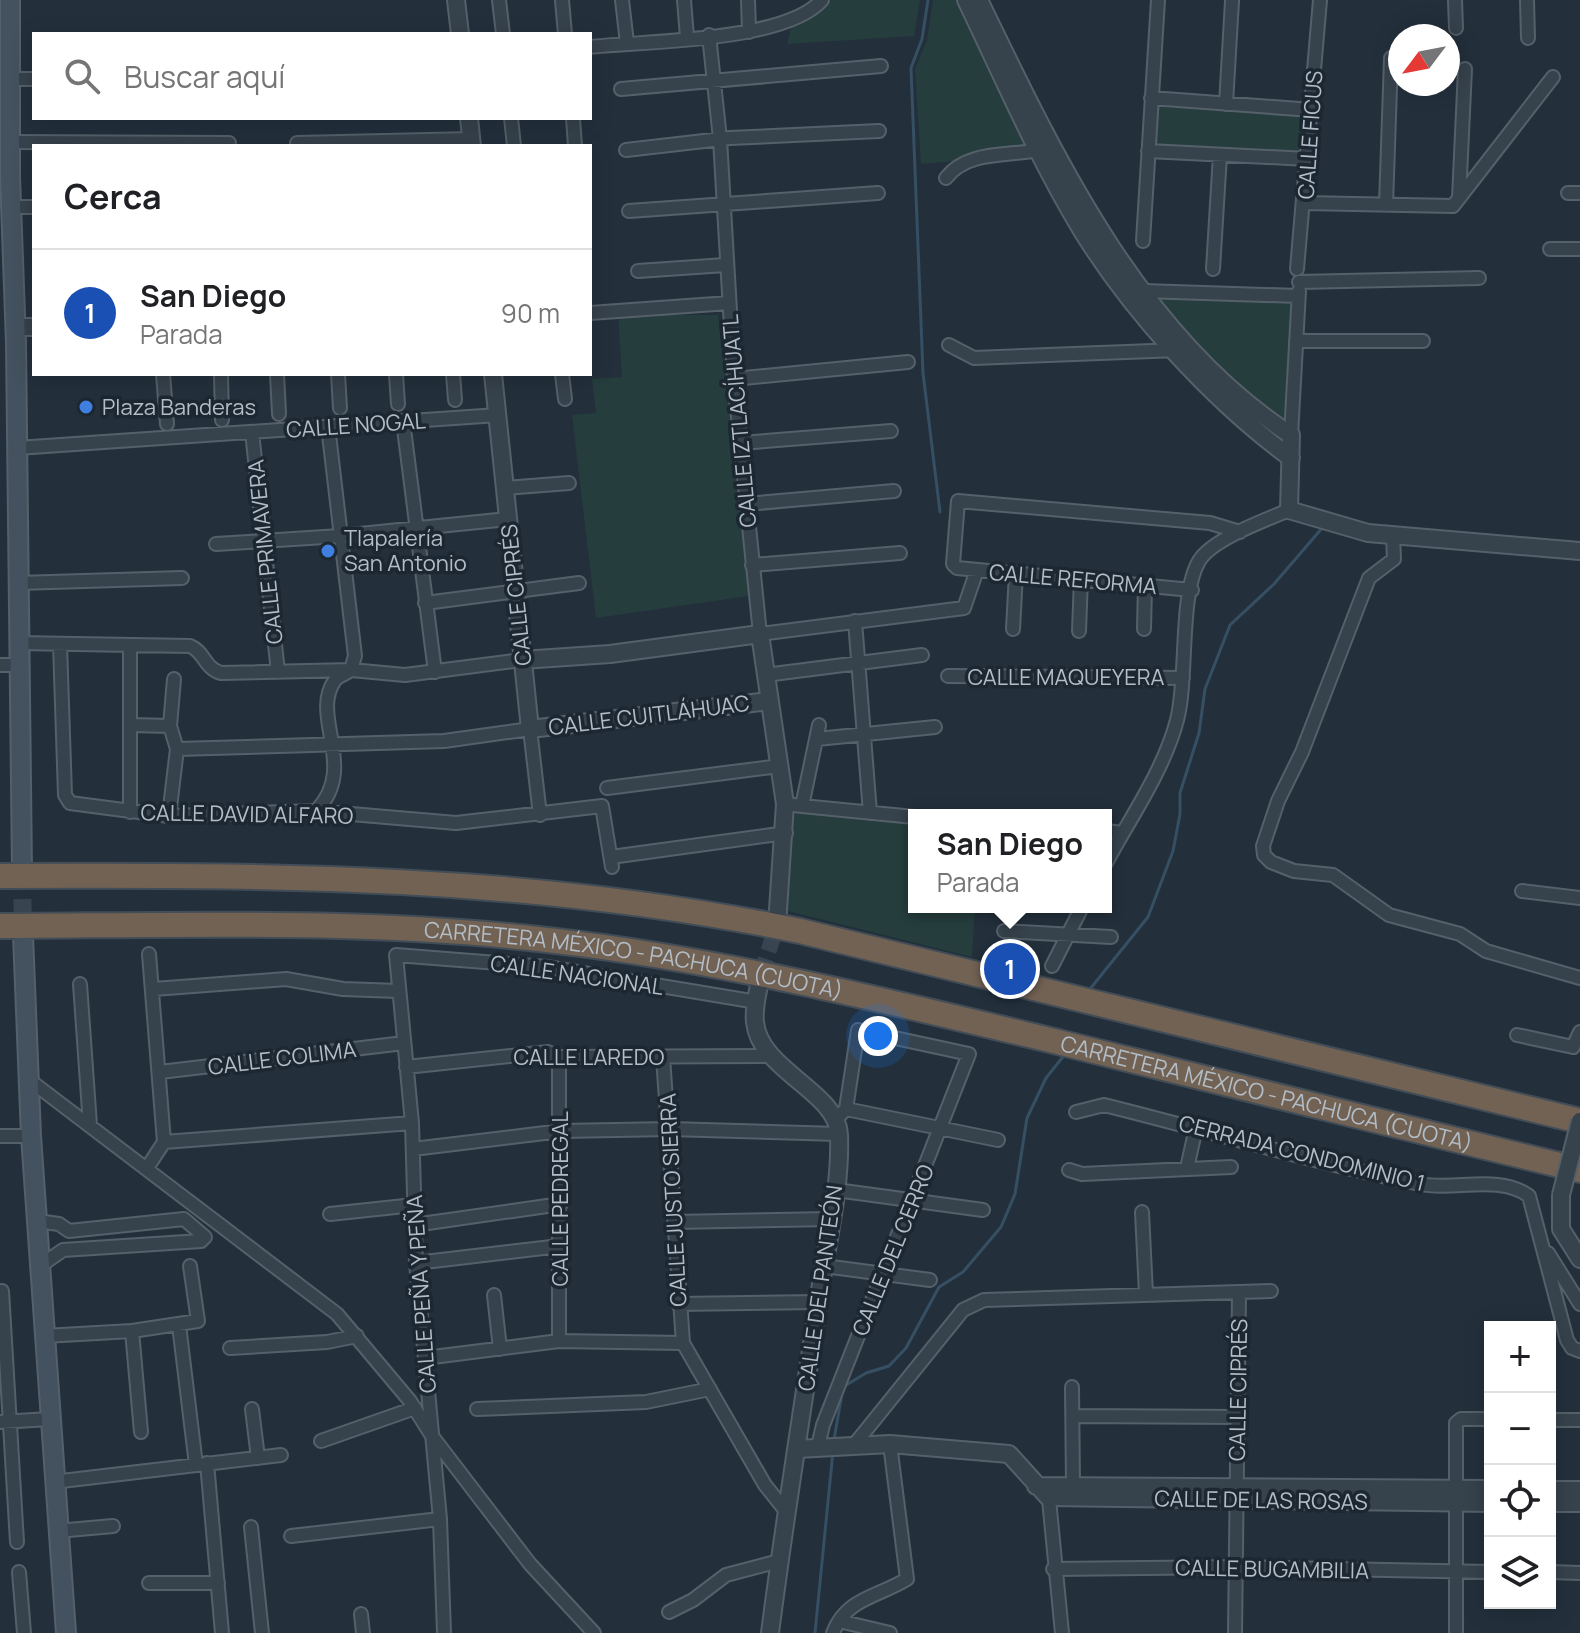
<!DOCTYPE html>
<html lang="es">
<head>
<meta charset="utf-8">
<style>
  :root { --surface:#fff; --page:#f6f6f6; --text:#202124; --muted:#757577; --line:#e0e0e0; --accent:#4e6983 }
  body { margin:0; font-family:Manrope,sans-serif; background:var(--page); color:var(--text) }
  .controls { position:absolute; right:24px; bottom:24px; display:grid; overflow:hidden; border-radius:0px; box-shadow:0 4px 20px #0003 }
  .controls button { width:72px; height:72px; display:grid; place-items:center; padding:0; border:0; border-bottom:2px solid var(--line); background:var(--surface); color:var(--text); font:40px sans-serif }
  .compass { position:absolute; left:1388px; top:24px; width:72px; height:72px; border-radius:50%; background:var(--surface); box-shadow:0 4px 20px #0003; rotate:238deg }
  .you { position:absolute; left:878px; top:1036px; width:28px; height:28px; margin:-20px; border:6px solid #fff; border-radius:50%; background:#1a73e8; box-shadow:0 0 0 12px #1a73e833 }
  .badge { display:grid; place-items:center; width:52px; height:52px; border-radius:50%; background:var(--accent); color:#fff; font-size:26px; font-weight:700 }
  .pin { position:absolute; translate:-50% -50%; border:4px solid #fff; box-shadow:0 2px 8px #0006 }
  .popup { position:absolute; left:908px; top:809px; width:204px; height:104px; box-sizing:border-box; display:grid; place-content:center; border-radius:0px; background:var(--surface); filter:drop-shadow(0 2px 6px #0005); font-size:26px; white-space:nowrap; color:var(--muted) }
  .popup b { font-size:30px; color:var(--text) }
  .popup::after { content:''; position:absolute; left:50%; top:100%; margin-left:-16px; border:16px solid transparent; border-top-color:var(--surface) }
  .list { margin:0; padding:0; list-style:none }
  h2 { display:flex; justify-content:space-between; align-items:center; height:104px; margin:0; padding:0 32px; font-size:34px }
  h2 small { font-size:26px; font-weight:400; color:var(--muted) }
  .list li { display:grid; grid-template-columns:52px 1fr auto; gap:24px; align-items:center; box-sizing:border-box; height:128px; padding:0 32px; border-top:2px solid var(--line) }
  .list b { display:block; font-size:30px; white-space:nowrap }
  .list p { margin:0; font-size:26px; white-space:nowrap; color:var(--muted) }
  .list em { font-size:26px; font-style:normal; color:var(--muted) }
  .icon { flex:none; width:44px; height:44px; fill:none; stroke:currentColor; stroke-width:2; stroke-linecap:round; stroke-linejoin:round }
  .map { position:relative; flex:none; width:1580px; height:1633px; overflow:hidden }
  .search { position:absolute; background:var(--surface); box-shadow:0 4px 20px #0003; left:32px; top:32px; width:560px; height:88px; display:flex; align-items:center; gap:20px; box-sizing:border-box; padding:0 28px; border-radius:0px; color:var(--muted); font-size:30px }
  .panel { position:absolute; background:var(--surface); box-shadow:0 4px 20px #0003; left:32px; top:144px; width:560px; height:232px; border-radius:0px }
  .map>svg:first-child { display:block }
  .green { fill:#253d3d }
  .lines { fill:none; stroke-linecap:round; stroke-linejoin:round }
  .stream { stroke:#364f63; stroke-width:3 }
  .tertiary-tunnel { stroke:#384551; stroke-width:16; stroke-dasharray:16 8; stroke-linecap:butt }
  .secondary-tunnel { stroke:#384551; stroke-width:18; stroke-dasharray:18 9; stroke-linecap:butt }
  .minor-casing { stroke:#55606a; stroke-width:16 }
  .tertiary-casing { stroke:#55606a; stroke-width:20 }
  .secondary-casing { stroke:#55606a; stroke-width:22 }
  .motorway-casing { stroke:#424d57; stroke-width:28 }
  .minor { stroke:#36424c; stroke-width:12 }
  .tertiary { stroke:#36424c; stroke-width:16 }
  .secondary { stroke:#44525f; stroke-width:18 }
  .motorway { stroke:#726253; stroke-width:24 }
  .tertiary-bridge-casing { stroke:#55606a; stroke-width:20; stroke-linecap:butt }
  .tertiary-bridge { stroke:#36424c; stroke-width:16 }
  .shop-dot { fill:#3f7fe0; stroke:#1c2731; stroke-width:3 }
  .labels { text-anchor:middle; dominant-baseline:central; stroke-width:7; stroke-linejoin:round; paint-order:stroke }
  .street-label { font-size:22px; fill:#b2bdc8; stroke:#1c2731 }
  .poi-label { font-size:22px; fill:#b2bdc8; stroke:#1c2731; text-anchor:start }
</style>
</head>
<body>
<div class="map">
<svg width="1580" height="1633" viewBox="0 0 1580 1633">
  <rect width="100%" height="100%" fill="#23303c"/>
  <!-- green -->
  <path class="green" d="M832,0H920L914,36L787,44L791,28Z
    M933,0H960L1039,154L921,164L915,69L927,40Z
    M1152,98L1307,110L1304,159L1149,151Z
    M1143,291L1293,297L1290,466L1265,426Z
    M618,315H718L749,596L596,618L572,415L596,413L592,379L622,377Z
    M796,807L914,820V907H975L972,957L780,909Z"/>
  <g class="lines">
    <!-- stream -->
    <path class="stream" d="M928,0L922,39L911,68L923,373L940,512
      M1090,989L1148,917L1173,851L1180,814V793L1199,733L1205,689L1230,625L1274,584L1323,527
      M834,1440L843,1387L866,1373L889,1366L906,1348L939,1287L963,1272L1001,1227L1015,1194L1027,1118L1046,1078L1066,1053
      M815,1633L833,1451"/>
    <!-- tertiary-tunnel -->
    <path class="tertiary-tunnel" d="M761,974L777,925"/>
    <!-- secondary-tunnel -->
    <path class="secondary-tunnel" d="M22,872L23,935"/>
    <!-- minor casing -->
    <g class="minor-casing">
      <path id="minor" d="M499,0L503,34
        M562,0L565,34
        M622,0L627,43
        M684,0L687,37
        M748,0L749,32
        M1455,0L1456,28
        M1527,0L1528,38
        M709,35L720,139L734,379L760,634L964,608L977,570
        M590,47C646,41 785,42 822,0
        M10,79H34
        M621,89L881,66
        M1151,98L1312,110
        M1226,104L1232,1
        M511,118L514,146
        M573,118L575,146
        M10,142L229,143
        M297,143L472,139
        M626,150L730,138L879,131
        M1148,151L1308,159
        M946,178C968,149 1011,157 1044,149
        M1568,193H1580
        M1459,198L1465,69
        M1305,203L1453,206L1553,77
        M1386,205L1391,58
        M11,207H34
        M629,211L878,193
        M1143,241L1158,0
        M1550,249H1580
        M1213,269L1220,155
        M1297,269L1320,0
        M638,271L725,265
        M1299,282L1479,278
        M1138,294L1143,291L1298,296
        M590,313L729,303
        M1296,341H1423
        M949,345L974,358L1178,350
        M163,374L167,424
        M221,374L222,420
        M277,374L279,414
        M338,374L340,408
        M396,374L398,404
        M453,374L455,400
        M562,374L565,399
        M734,379L908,362
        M403,421L435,672
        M252,432L278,672
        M1291,435L1299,291
        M741,443L891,431
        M17,448L498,415
        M505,488L569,483
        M746,504L894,491
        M1393,536L1394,559L1369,578L1302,752L1278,801L1263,846L1264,855L1271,862L1294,871L1333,875L1389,915L1460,934L1486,951L1580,978
        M216,544L340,536L508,519
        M752,565L900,553
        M18,583L182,578
        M1192,590L957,568L953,564L958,501L1210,523L1240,532
        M425,603L579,583
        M855,621L870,813
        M1013,629L1016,573
        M1144,629L1145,585
        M1079,631L1081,578
        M18,643L190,646C205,652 204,668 221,673L351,670L405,675L522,660
        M60,644L65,795L70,803L169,816L316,811L456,823L602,806L612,867
        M130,646V812
        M0,665H18
        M765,675L922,655
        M948,676L1183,678
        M131,725L170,726
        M817,739L935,727
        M177,749L444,741L530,729L540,815
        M607,788L780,766
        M785,804L802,806L819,725
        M802,806L914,817
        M316,811C359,767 309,716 335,680C338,676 347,673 351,670L355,656L328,426
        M169,816L177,749L170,726L174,679
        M1106,831L1122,833
        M611,857L786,833
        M1106,863C1130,818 1164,770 1177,720C1188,679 1179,595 1199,561C1212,539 1266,520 1289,510
        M1522,891L1580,898
        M1004,931L1111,937
        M1052,966L1082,907
        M80,984L90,1125
        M154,989L286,979L343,989L398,991
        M1517,1035L1573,1047L1580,1032
        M559,1057V1341
        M663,1057L683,1343L765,1485L785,1510
        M406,1067L548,1052L559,1057L772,1056
        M160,1072L404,1043
        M28,1079L337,1314L410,1401L432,1436L530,1564L594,1633
        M846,1109L998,1140
        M1076,1112L1104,1105C1209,1131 1314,1163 1420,1184C1454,1191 1499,1174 1529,1196L1567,1340L1572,1348L1580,1351
        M0,1136H31
        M164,1142L412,1123
        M413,1149L561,1131L670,1129L839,1134
        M147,1168L164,1142L149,954
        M1187,1168L1196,1128
        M1069,1170L1082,1174L1231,1167
        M836,1190L983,1210
        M1142,1212L1146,1294
        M330,1214L414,1205
        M37,1221L59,1224L69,1231L184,1219L205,1237L201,1241L63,1250L40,1266
        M674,1222L831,1219
        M414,1225L561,1204
        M1548,1253L1580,1304
        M416,1263L560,1246
        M824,1266L930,1280
        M2,1291L17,1542
        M494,1295L500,1349
        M678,1304L818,1302
        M179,1325L196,1465
        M132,1331L141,1432
        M44,1336L132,1331L198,1321L190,1266
        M230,1348L327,1342L357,1336
        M425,1358L559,1341L683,1343
        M1072,1387L1073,1485
        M252,1409L258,1458
        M477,1409L646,1402L710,1389
        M1073,1416L1238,1417
        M1550,1420H1580
        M0,1422L50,1419
        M321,1441L415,1408
        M854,1445L963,1310L984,1300L1271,1291
        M818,1446L823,1425L969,1054L858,1030L846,1109L837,1118
        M207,1463L222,1633
        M53,1482L281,1455
        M1048,1489L1062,1633
        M251,1527L262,1633
        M57,1531L113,1526
        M291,1536L440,1519
        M1053,1569L1235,1567L1490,1572
        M19,1572L24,1633
        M1550,1572L1580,1573
        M149,1583H218
        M669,1612L693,1600L726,1575L779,1561
        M361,1614L363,1633
        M839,1621L890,1633
        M444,1633L440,1519L416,1263L412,1123L396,955L547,967L757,1002
        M833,1633C846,1598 878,1597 907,1579L890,1444
        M1235,1633L1239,1292
        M1456,1633V1423L1461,1419H1490"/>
    </g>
    <!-- tertiary casing -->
    <g class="tertiary-casing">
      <path id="tertiary" d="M456,0L460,34
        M966,0C1003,77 1037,156 1081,229C1131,311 1213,401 1291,458
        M979,0C1055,157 1139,337 1291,435L1289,510L1368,533L1580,551
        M469,118L472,146
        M15,327H34
        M493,374L530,729L769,701
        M522,660L610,654L760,634L785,804L777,925
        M761,974C759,989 753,1007 755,1022C759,1070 838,1092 839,1135C841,1190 826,1248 818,1303C802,1413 784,1523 770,1633
        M1561,1195V1229L1580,1259
        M797,1449L890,1444L1009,1454L1048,1497L1490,1503
        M1036,1486L1490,1489
        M1550,1490H1580
        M1550,1503H1580"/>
    </g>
    <!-- secondary casing -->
    <g class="secondary-casing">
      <path id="secondary" d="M10,0V176L16,343L22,872
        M23,935L31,1136L66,1633"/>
    </g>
    <!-- motorway casing -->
    <g class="motorway-casing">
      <g id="motorway">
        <path d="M0,876C273,875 530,875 800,931L1580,1121"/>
        <path id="s1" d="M0,926C186,925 372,919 556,941C728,961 895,1003 1062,1043C1235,1086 1407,1128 1580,1170"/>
      </g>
    </g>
    <!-- minor -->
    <use href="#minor" class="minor"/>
    <!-- tertiary -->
    <use href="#tertiary" class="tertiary"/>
    <!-- secondary -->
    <use href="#secondary" class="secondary"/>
    <!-- motorway -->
    <use href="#motorway" class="motorway"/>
    <!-- tertiary-bridge casing -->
    <g class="tertiary-bridge-casing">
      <path id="tertiary-bridge" d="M1561,1195L1580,1121"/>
    </g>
    <!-- tertiary-bridge -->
    <use href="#tertiary-bridge" class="tertiary-bridge"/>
  </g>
  <!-- markers -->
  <g class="shop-dot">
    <circle cx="86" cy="407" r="8"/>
    <circle cx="328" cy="551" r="8"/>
  </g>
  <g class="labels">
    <!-- street labels -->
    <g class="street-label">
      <text transform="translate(1310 135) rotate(-86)">CALLE FICUS</text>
      <text transform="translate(739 421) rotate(-95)">CALLE IZTLACÍHUATL</text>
      <text transform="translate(356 425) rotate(-4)">CALLE NOGAL</text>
      <text transform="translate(265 552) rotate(-96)">CALLE PRIMAVERA</text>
      <text transform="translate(1073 579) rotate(5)">CALLE REFORMA</text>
      <text transform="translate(516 595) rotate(-96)">CALLE CIPRÉS</text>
      <text x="1066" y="677">CALLE MAQUEYERA</text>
      <text transform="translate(649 715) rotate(-7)">CALLE CUITLÁHUAC</text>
      <text transform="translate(247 814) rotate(1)">CALLE DAVID ALFARO</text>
      <text stroke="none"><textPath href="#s1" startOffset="636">CARRETERA MÉXICO - PACHUCA (CUOTA)</textPath></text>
      <text transform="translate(577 975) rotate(8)">CALLE NACIONAL</text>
      <text x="589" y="1057">CALLE LAREDO</text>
      <text transform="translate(282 1058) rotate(-7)">CALLE COLIMA</text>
      <text stroke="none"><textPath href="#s1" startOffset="1284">CARRETERA MÉXICO - PACHUCA (CUOTA)</textPath></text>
      <text transform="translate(1302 1153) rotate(14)">CERRADA CONDOMINIO 1</text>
      <text transform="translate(560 1199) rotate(-90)">CALLE PEDREGAL</text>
      <text transform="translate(673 1200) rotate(-93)">CALLE JUSTO SIERRA</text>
      <text transform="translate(893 1250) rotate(-68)">CALLE DEL CERRO</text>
      <text transform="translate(820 1288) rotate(-82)">CALLE DEL PANTEÓN</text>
      <text transform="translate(421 1294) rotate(-94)">CALLE PEÑA Y PEÑA</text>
      <text transform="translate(1238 1390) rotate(-89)">CALLE CIPRÉS</text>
      <text transform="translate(1261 1500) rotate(1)">CALLE DE LAS ROSAS</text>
      <text transform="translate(1272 1569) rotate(1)">CALLE BUGAMBILIA</text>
    </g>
    <!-- poi labels -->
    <g class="poi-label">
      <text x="102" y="407">Plaza Banderas</text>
      <text x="344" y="538">Tlapalería<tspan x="344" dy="25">San Antonio</tspan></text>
    </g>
  </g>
</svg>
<div class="controls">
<button>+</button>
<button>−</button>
<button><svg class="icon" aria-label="locate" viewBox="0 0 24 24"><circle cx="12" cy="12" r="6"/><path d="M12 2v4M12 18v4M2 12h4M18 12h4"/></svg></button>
<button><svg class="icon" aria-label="layers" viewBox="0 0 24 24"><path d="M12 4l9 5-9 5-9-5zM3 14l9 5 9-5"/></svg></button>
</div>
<svg class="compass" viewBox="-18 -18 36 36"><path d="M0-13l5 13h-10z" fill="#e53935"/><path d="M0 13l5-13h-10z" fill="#757577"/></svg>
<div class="you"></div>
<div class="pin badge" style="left:1010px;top:969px;background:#1a4fb4">1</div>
<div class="popup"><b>San Diego</b>Parada</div>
<div class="search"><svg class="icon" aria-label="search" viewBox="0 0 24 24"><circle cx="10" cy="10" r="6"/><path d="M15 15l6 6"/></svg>Buscar aquí</div>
<section class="panel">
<h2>Cerca<small></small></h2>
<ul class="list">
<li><span class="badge" style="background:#1a4fb4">1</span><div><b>San Diego</b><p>Parada</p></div><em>90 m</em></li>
</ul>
</section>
</div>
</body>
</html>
